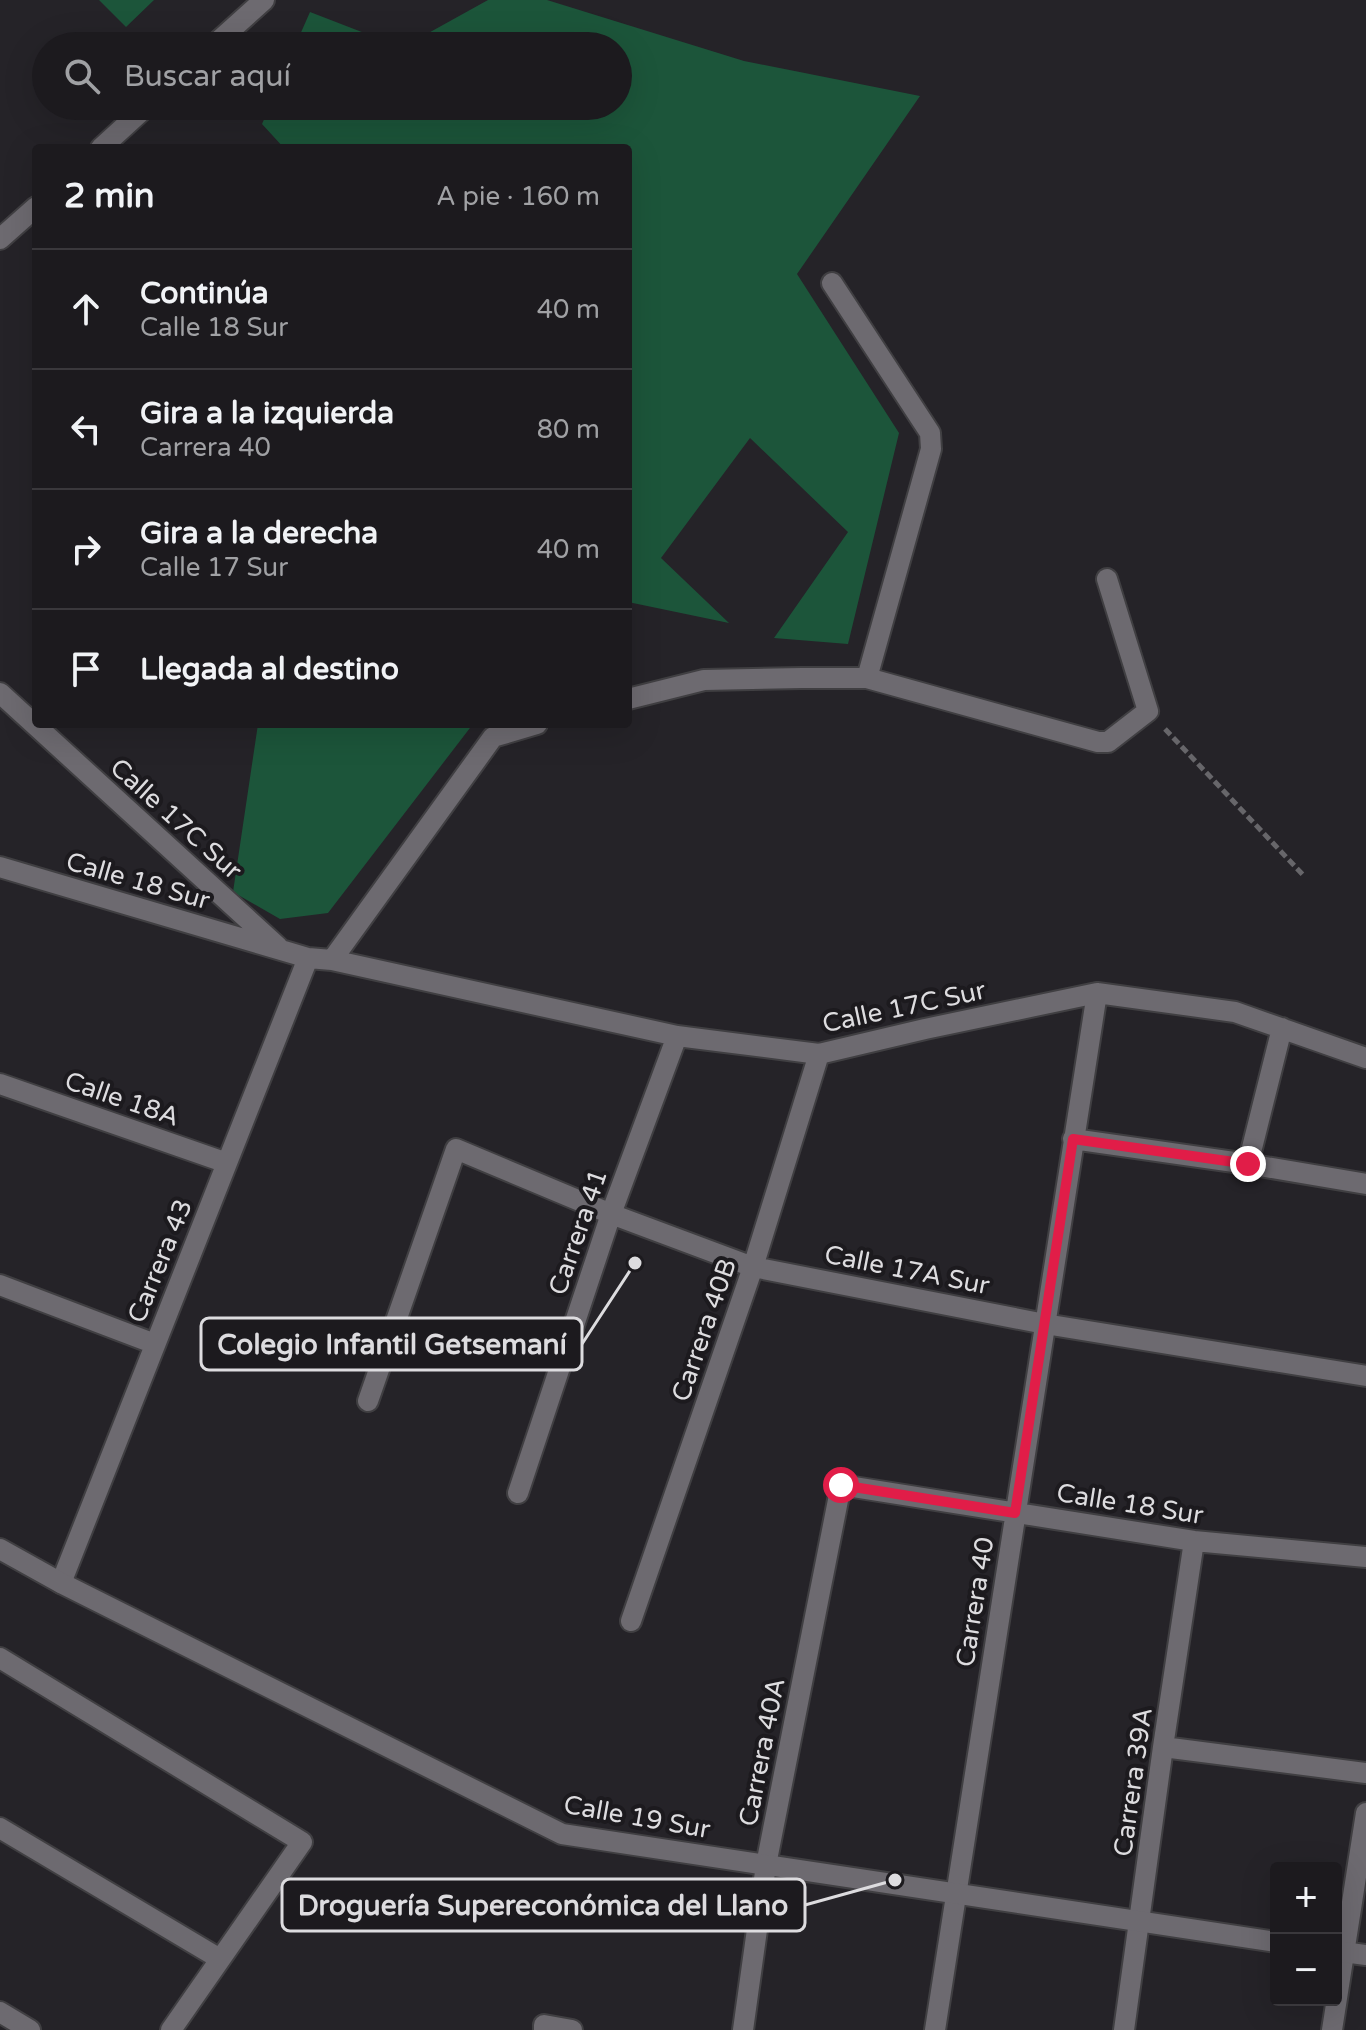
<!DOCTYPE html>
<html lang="es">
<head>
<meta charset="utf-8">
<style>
  :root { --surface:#1c1a1e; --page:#252327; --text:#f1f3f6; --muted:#a0a1a4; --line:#3a383c }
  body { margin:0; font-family:"Varela Round",sans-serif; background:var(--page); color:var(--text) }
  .controls { position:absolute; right:24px; bottom:24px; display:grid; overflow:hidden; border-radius:8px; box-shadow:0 8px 32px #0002 }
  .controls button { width:72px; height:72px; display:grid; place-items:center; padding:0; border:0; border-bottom:2px solid var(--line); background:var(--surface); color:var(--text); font:40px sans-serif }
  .stop { position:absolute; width:24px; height:24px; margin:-18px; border:6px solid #e11d48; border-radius:50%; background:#fff }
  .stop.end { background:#e11d48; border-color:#fff; box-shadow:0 2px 8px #0008 }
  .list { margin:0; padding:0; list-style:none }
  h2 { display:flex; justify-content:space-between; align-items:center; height:104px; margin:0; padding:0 32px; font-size:34px }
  h2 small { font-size:26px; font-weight:400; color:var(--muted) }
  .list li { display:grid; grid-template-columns:52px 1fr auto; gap:24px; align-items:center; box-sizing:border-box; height:120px; padding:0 32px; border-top:2px solid var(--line) }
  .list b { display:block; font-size:30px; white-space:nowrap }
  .list p { margin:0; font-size:26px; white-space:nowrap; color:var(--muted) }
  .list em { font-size:26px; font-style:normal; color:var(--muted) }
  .icon { flex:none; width:44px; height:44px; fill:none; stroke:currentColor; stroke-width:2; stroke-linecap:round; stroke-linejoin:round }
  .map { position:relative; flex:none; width:1366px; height:2030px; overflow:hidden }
  .search { position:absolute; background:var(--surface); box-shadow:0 8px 32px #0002; left:32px; top:32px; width:600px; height:88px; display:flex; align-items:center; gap:20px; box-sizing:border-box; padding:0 28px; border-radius:44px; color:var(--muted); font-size:30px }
  .panel { position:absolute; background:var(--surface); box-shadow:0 8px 32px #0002; left:32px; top:144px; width:600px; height:584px; border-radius:8px }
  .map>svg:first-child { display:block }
  .forest { fill:#1c553a }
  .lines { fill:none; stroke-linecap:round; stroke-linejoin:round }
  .street-casing { stroke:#403f42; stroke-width:24 }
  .secondary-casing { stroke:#403f42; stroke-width:24 }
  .path { stroke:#67666a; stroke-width:5; stroke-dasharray:8 4; stroke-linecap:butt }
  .street { stroke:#6d6a70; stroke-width:20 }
  .secondary { stroke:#6d6a70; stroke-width:20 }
  .route { stroke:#e11d48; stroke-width:10 }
  .labels { text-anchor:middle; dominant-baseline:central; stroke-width:8; stroke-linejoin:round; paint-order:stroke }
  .street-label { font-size:26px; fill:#dddcdf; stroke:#1c1a1e }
  .leader { fill:none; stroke:#dddcdf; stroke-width:3 }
  .callout-dot { fill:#dddcdf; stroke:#1c1a1e; stroke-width:3 }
  .callout { fill:#1c1a1e; stroke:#dddcdf; stroke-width:3 }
  .callout-label { font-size:28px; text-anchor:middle; font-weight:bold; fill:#dddcdf }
</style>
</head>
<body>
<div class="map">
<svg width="1366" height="2030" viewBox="0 0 1366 2030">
  <rect width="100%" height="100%" fill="#252328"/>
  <!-- forest -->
  <path class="forest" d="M99,0H154L126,27Z
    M488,0H547L744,61L920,96L797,274L899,433L848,644L774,638L848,532L750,438L661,558L729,623L628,602V148H284L262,124L270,106H618V46H405Z
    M310,12L398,46H295Z
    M258,724H473L328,913L280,919L233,892Z"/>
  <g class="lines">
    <!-- street casing -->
    <g class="street-casing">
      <path id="street" d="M213,46L264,0
        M101,148L147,106
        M0,239L36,207
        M832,283L930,433L931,449L867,678
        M0,693L278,947
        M628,699L704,680L802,678H867L1098,742H1108L1148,711L1107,579
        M0,867L308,958L332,960L677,1036L819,1054L925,1029L1097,993L1235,1012L1366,1058
        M332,960L493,737L537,724
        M0,1084L227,1163
        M1073,1139L1248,1164L1366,1184
        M1248,1164L1282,1028
        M0,1285L155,1344
        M368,1401L456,1149L611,1214L753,1267L1045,1324L1366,1376
        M518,1493L611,1214L677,1036
        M61,1583L308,958
        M631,1621L753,1267L819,1054
        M0,1658L302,1842L171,2030
        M1163,1747L1366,1773
        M0,1828L220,1959
        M0,2012L30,2030
        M544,2030V2025L572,2030
        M743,2030L766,1865L841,1485L1194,1541L1366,1557
        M935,2030L1097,993
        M1124,2030L1163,1747L1194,1541
        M1332,2030L1366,1813"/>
    </g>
    <!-- secondary casing -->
    <g class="secondary-casing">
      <path id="secondary" d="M0,1549L61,1583L562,1834L1276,1942
        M1336,1951L1366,1955"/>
    </g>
    <!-- path -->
    <path class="path" d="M1165,729L1305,877"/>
    <!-- street -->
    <use href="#street" class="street"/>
    <!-- secondary -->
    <use href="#secondary" class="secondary"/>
  </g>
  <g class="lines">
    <!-- route -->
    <path class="route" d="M841,1485L1015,1513L1073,1139L1248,1164"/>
  </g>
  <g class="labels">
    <!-- street labels -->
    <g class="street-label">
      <text transform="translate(176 819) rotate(42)">Calle 17C Sur</text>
      <text transform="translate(138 881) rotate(16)">Calle 18 Sur</text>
      <text transform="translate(904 1007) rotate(-12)">Calle 17C Sur</text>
      <text transform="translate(122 1099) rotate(19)">Calle 18A</text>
      <text transform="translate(578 1232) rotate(-71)">Carrera 41</text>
      <text transform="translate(160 1261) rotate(-68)">Carrera 43</text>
      <text transform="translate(907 1270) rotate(11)">Calle 17A Sur</text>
      <text transform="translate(704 1330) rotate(-71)">Carrera 40B</text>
      <text transform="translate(1130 1504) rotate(9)">Calle 18 Sur</text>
      <text transform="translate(975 1602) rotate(-81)">Carrera 40</text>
      <text transform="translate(762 1752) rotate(-79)">Carrera 40A</text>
      <text transform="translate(1133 1782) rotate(-82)">Carrera 39A</text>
      <text transform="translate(637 1817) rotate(10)">Calle 19 Sur</text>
    </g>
  </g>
  <!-- callouts -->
  <path class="leader" d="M635 1263L582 1344M895 1880L805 1905"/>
  <g class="callout-dot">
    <circle cx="635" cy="1263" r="8"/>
    <circle cx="895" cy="1880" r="8"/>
  </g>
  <g class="callout">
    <rect x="201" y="1318" width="381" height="52" rx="8"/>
    <rect x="282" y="1879" width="523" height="52" rx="8"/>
  </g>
  <g class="callout-label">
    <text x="392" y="1354">Colegio Infantil Getsemaní</text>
    <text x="543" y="1915">Droguería Supereconómica del Llano</text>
  </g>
</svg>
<div class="controls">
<button>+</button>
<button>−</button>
</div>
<div class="stop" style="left:841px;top:1485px"></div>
<div class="stop end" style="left:1248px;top:1164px"></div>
<div class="search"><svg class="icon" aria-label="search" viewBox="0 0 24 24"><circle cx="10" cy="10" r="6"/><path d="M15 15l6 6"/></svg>Buscar aquí</div>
<section class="panel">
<h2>2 min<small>A pie · 160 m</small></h2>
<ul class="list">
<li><svg class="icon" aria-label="ahead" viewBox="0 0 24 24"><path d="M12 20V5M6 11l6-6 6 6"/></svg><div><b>Continúa</b><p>Calle 18 Sur</p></div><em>40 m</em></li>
<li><svg class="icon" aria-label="left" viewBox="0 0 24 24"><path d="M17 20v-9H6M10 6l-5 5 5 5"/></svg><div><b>Gira a la izquierda</b><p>Carrera 40</p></div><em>80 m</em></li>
<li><svg class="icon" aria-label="right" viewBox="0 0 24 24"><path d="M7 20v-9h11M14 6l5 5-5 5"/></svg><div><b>Gira a la derecha</b><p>Calle 17 Sur</p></div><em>40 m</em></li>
<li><svg class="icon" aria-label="arrive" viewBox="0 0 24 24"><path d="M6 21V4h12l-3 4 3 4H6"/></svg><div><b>Llegada al destino</b></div></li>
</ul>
</section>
</div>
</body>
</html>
